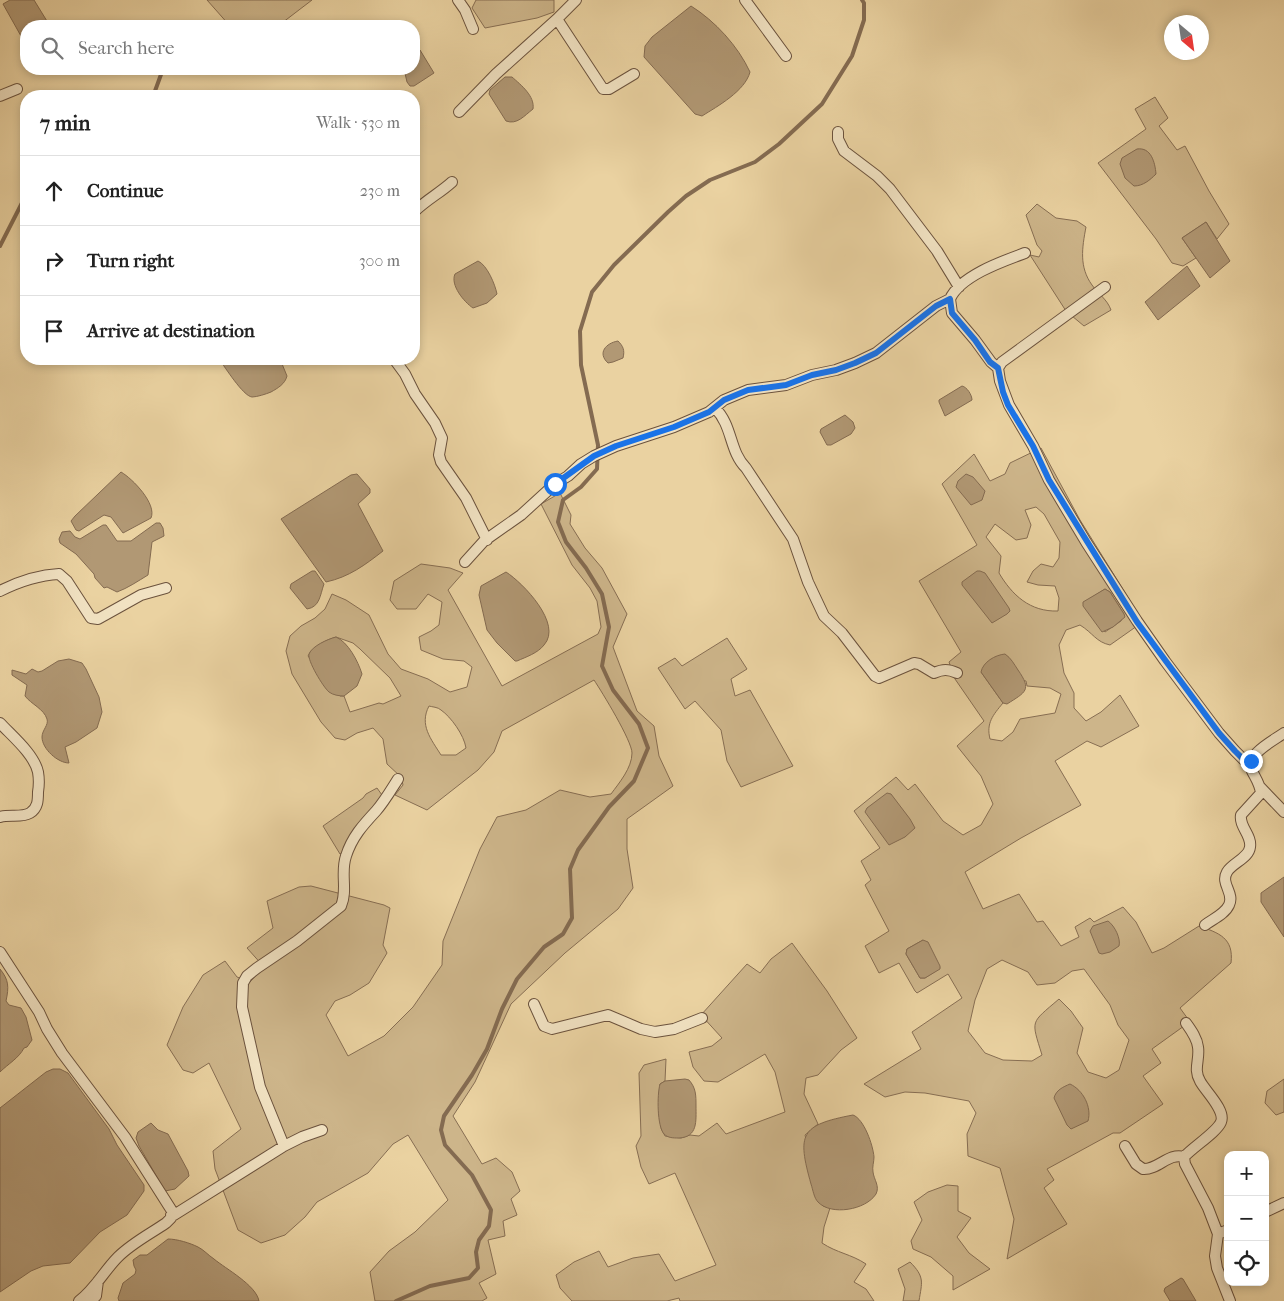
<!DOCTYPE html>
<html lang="en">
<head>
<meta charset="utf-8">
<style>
  :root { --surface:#fff; --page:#f2f2f2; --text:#222; --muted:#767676; --line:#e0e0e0 }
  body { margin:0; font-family:"IM FELL French Canon",serif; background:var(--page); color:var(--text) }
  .controls { position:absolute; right:15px; bottom:15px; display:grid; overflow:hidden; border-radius:10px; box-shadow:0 2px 8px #0003 }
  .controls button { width:45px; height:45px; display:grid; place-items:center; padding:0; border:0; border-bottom:1px solid var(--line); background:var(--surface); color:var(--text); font:25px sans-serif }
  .compass { position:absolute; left:1164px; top:15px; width:45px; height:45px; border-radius:50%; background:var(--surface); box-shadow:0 2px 8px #0003; rotate:151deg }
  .stop { position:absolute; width:15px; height:15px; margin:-11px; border:4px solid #1a73e8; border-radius:50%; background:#fff }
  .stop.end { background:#1a73e8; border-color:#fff; box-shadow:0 1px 5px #0008 }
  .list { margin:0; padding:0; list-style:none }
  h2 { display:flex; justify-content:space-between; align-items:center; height:65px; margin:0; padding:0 20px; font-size:21px }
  h2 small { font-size:16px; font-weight:400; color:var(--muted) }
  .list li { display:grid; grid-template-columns:32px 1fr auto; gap:15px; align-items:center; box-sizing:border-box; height:70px; padding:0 20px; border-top:1px solid var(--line) }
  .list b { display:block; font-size:19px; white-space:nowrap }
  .list em { font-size:16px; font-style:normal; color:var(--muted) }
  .icon { flex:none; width:28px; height:28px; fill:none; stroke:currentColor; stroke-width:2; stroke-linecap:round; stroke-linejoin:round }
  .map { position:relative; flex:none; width:1284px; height:1301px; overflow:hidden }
  .search { position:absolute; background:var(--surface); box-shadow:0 2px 8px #0003; left:20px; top:20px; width:400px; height:55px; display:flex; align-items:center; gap:12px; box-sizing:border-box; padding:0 18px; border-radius:20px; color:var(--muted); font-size:19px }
  .panel { position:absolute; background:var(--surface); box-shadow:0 2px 8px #0003; left:20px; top:90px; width:400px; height:275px; border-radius:20px }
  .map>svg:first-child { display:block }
  .green { fill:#cdb58a; stroke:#876e53; fill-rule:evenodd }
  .water { fill:#b19874; stroke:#846b51 }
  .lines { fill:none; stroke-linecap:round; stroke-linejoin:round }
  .stream { stroke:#846b51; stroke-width:4 }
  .minor-casing { stroke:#6b523d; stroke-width:12 }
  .minor { stroke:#f1e2c2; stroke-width:10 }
  .route { stroke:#1a73e8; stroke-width:6 }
</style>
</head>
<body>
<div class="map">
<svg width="1284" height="1301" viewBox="0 0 1284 1301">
  <rect width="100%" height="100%" fill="#ead2a1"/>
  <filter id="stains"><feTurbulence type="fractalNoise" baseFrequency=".004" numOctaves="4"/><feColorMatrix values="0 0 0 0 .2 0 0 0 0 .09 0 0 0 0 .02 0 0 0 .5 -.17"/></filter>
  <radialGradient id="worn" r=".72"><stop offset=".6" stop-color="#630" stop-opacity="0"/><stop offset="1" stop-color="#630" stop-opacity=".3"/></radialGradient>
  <!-- green -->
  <path class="green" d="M207,0H312L278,26H230Z
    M476,0H554V12L537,18L485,28L472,8Z
    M1155,97L1168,118L1159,126L1177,150L1185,146L1209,191L1229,224L1217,239L1206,222L1182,238L1196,258L1183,266L1172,263L1156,239L1098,163L1146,129L1135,109Z
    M1037,204L1056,218L1077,221L1086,227C1082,248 1079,267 1092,285C1099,295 1107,299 1111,310L1084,326L1066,311L1030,255L1039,257L1042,251L1037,245L1026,215Z
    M1041,448L1080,520L1142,620L1137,626L1110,645C1096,642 1093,633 1080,625L1066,630L1059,645L1064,673L1074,693V708L1086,721L1101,712L1120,695L1139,726L1101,747L1087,741L1055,761L1081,805L1021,838L965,872L983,909L1019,894L1037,922L1043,921L1061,946L1079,937L1075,927L1090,918L1094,922L1123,907L1136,922L1152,953L1164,948L1199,926C1219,933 1234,938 1231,963L1180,1008L1188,1019L1184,1026L1152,1049L1161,1063L1143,1076L1163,1104L1120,1133H1113L1047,1169L1054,1180L1044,1188L1067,1224L1007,1259L1014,1219L1000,1168L968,1156L967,1134L976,1113L969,1101L925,1093L905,1092L885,1097L864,1084L921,1049L912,1032L962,998L948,974L917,993L915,991L899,963L879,973L865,946L889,931L865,885L871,880L861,861L880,848L854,811L896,777L908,790L915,784L943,821L963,835L981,825L993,804L981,776L957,746L984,721L955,679L949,662L961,652L919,581L977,545L942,484L974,454L990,481L1005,474L1010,463ZM1036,507L1044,514L1060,542L1059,558L1053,567L1041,564L1033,571L1027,582L1038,585L1055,586L1059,598L1058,611C1030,612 1012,595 999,573L1001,556L986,537L995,524L1016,540L1027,538L1031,525L1025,510ZM1105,589L1110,592L1124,614L1121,621L1105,632L1083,603ZM981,672L1026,681L1027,686L1050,688L1061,694L1055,713L1020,719L1013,732L1002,741L990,739C986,723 993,715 1003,703ZM923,940L940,968L925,978H920L906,954L907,949ZM1002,960L1028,972L1037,985L1055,983L1072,971L1084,969L1110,1005L1118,1025L1129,1040L1119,1070L1106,1078L1088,1072L1077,1053L1083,1028L1071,1011L1059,999C1030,1024 1031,1019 1042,1055L1032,1061L1003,1060L985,1053L968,1031L975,1000L987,969Z
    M560,493L571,515L570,524L585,548L602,568L627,614L613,647L637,711L654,726L659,756L673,786L627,819V849L633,888L618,909L565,953L511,1004L475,1082L453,1116L482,1164L496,1158L512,1172L520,1191L511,1199L517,1215L503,1221L505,1236L488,1240L496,1274L479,1283L487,1298L482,1301H375L370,1272L389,1251L415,1232L448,1200L408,1135L393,1144L368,1173L317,1202L305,1217L285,1235L261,1243L238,1230L215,1169L213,1151L241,1129L209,1063L193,1073L183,1070L167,1045L183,1007L203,975L225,961L237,977L250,982L264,967L247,948L273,928L267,901L299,887L311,886L384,905L390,908L383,945L387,953L369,983L350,995L335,1001L326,1015L348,1056L384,1036L413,1007L442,965L443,941L480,849L497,817L526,810L560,790L590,797L611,794C619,783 632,768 632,753C632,741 602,692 594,680L502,731L494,752L478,770L427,810L395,795L403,785L401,777L387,764L383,739L373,728L357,733L345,740L335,738L321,722L292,674L286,651L290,636L301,626L315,618L325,609L332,594L346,600L369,615L388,654L401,669L428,679L450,692L467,687L472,667L464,661L443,659L421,650L419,637L431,631L439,625L442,602L428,594L416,609H397L390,600L394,581L421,564L450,568L463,573L448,590L502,686L598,634L601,627L597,601L590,588L572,565L541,504ZM336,637L353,643L360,649L390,678L401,696L383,704L379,703L350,712L344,696H340L308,656C312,647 326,640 336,637ZM429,706C432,707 438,707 441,710C451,717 464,735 466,748L456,755H441C431,739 419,725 429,706Z
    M727,638L747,669L731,679L735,696L750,690L793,766L741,787L727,761L721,730L695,701L685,709L658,668L675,658L682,666Z
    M377,788L382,795L344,851L340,854L323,826L363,798L366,794Z
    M792,943L827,991L857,1038L841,1050L818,1075L806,1078L804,1094L818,1124L805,1135L823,1206L830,1208L824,1227L822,1243C837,1253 851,1254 866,1264L854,1282L866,1289L874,1301H680L679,1298L667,1301H572L560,1288L556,1275L574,1262L599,1251L608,1267L633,1258L659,1254L675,1281L716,1265L675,1173L649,1184L641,1167L636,1146L641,1136L639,1073L644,1065L666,1059L665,1081L660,1084L661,1128L665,1136L681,1138L690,1135L699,1136L717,1123L726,1134L785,1112L775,1072L765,1054L718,1082L704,1081L693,1067L689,1052L712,1046L722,1038L701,1015L747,964L760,973L771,959Z
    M1284,1079V1112L1276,1115L1265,1103L1267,1091Z
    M947,1185L958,1186V1211L971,1218L957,1237L969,1253L990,1269L953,1290V1276L931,1257L913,1249L911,1241L922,1220L914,1202L928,1192Z
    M910,1262C925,1277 922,1282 919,1301H903L905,1289L898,1269Z"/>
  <!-- water -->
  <path class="water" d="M10,0H34L50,26H26V45L3,4Z
    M691,6C715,21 738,46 750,72C745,91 718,106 702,116L695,114L644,57L645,46L652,37Z
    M420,50L434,73L414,86H410L407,82L404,69H414V54Z
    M505,77H512C521,85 535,96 533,109C524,116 517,125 506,121L489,94L490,90Z
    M1137,149C1151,147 1155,162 1156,174C1150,180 1143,186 1134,186L1125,178L1120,164L1122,158Z
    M1206,222L1230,261L1210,278L1182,238Z
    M478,261C487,265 495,284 497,294L487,303L473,308C464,302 450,285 455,274Z
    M1187,266L1200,286L1158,320L1145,302Z
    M618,341C623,346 625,350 623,358L613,362L608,363C597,353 606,343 618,341Z
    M219,359H280L287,376C285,384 278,388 271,392C266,394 257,397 252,397C243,396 225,367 219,359Z
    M962,386C967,387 972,395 972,400L945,416L939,402V400Z
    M845,415L853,422L855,428L851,434L831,445H827L820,432L821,429Z
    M121,472C133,479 157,504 151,518L123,533L111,517L104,515L79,531L76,530L71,521L75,516Z
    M357,474L370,489V493L358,504L383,551C365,565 349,577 326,582L281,519L351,475Z
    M966,474L973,477L985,491L982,500L971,505L956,487L958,481Z
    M156,523H160L163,528L164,536L152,542L148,575C138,581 128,588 117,592L107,587L104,588L95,578L94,574L76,554L60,543L59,539L62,532L70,531L75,537L80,539L103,525H106L117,541H131Z
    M312,571H315L324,584C320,595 320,607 307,609L290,588L291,584Z
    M977,571H980L985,573L1009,608L1010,611L1007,614L992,623L962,585V582Z
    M506,572C523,583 563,624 544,645C538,653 526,657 517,661H515L497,643L487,630L479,595L481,586Z
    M1105,589L1110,592L1124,614L1125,617L1113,627L1102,632L1083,606V602Z
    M336,637C348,642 358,661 362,674L357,686L344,696C339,696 333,695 329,692C323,687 307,660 309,654C312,646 328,639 336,637Z
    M1005,654C1011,658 1014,664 1018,670C1032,690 1026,692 1007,704L1003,703L981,672C983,662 995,655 1005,654Z
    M69,659L82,663L86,669L99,697L102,712L97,728L76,742L65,747L69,763C58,763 42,749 42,737C42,730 49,725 47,719C44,709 31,704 25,696L27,685L12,675V670L26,674L32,669L38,672L42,671L58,661Z
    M887,793L891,794L910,819L915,828L905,837L889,845L865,812L867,808Z
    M1284,877V937L1261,902V893Z
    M1108,921C1115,926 1121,939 1119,946L1110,952L1102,954L1099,953L1090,931L1093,926Z
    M923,940L928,942L940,966V969L925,978H920L906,954L907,949Z
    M0,969C9,980 9,987 6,1001L9,1005L21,1008L26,1017L32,1040L27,1047L24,1048C19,1058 8,1064 0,1072Z
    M53,1069H60L68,1073L109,1129L117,1145L144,1185V1191L127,1215L100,1232L70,1263L43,1266L31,1271L0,1292V1108L46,1072Z
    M685,1079L689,1080C696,1088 696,1095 696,1106C696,1121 698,1137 679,1138C673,1138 668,1138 664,1134C657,1126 657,1095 660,1084L665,1081Z
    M1070,1084C1083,1090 1092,1107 1088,1121L1071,1129L1067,1125L1054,1098C1056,1090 1063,1087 1070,1084Z
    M853,1115C864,1119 873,1145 874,1157C874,1162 872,1167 873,1172C874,1180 880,1186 876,1194C866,1210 831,1216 818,1202C814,1198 813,1190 811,1184C797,1134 800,1125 853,1115Z
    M151,1123L158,1130L168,1134L188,1171L189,1176L175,1189L165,1191L139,1146L136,1138L138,1132Z
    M168,1239C177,1239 190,1243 198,1247C204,1250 208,1255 214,1259C226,1269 256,1285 259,1301H119L118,1298L123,1283L135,1274L136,1270L134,1266L133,1260L140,1255H147Z
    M1181,1278L1183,1279L1196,1301H1170L1164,1291L1165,1288Z"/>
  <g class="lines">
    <!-- stream -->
    <path class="stream" d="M151,96L155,91L163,69
      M0,246L26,195
      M396,1301L430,1286L469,1278L478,1268L476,1252L479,1240L489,1226L491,1210L472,1175L445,1145L441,1130L444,1116L472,1075L487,1049L502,1009L517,979L544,947L563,934L572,918L570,869L578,850L609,807L634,781L648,748L639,724L613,690L602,666L609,627L602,594L586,568L566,542L558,522L563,500L581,487L597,469L598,445L581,365L580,331L592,292L614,265L668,212L686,196L710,180L755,162L779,144L822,104L852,56L864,20V3L862,0"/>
    <!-- minor casing -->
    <g class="minor-casing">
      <path id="minor" d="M458,0L465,10L473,29
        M745,0L786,56
        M557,19L576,0
        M0,96L17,89
        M459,112L496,74L557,19L603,89H609L634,74
        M838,132V139L844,151L877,176L890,189L937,251L959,287
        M414,212C426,200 440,193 452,182
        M1105,287L1002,362L998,368L1000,381L1009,405L1033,446L1049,480L1086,542L1137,621L1165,661L1219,733L1235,751L1250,766
        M394,359L405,374L415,394L435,423L442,438L439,455L441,462L466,498L487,540
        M998,368L991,362L975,340L952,313L950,299C960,276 1003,261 1025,253
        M715,408C733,426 729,451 746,468L793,539L808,582L824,616L842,633L875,676L879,678L914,663L919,664L934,673C943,669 948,669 957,673
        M465,562L484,541L521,515L555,484L568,476L581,464L594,456L616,446L674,427L709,412L724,400L748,390L786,385L812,375L836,370L855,363L876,353L936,306L950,299
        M0,591C18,582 38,575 59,574L67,581L91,618L98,619L141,595L166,588
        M0,723C12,736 34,754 38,772C39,778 39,786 38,792C38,800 38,808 30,813C22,818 9,814 0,817
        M1260,787L1284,812
        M1205,925C1213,919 1225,914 1229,905C1235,893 1220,884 1227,872C1232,863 1249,858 1250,847C1252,835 1239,827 1241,815L1261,793C1260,784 1256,779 1252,771C1244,755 1273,741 1284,733
        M0,952L39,1012L47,1029L62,1053L125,1137L172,1211L171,1218L166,1223C150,1234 132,1243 118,1257C104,1271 95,1289 79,1301
        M534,1004L544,1026L552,1029L608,1015L641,1029L655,1032L674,1029L702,1018
        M1186,1023C1191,1030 1197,1038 1198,1047C1200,1060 1193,1069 1200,1081C1205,1091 1226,1110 1221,1122C1217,1132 1193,1147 1184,1157L1185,1164L1208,1208L1218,1234L1215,1256L1217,1268L1230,1301
        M284,1146L260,1087L242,1007L243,983L247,976L257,968L297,941L341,906C348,890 340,873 346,856C352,837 363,825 376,811C384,802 391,790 398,779
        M1125,1146L1136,1164L1143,1169C1158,1170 1169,1152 1184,1157
        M1265,1212L1284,1203
        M171,1215H174L284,1146L302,1137L322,1130
        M1218,1234L1228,1230
        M91,1301L96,1296L98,1281"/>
    </g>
    <!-- minor -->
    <use href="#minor" class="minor"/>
  </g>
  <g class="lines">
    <!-- route -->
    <path class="route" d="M555,484L594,456L616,446L674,427L709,412L724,400L748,390L786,385L812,375L836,370L855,363L876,353L936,306L950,299L952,313L975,340L990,362L998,368L1003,392L1008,405L1033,446L1049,480L1137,622L1219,733L1235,751L1250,766L1251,761"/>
  </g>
  <rect width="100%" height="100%" filter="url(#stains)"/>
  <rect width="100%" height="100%" fill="url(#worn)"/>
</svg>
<div class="controls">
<button>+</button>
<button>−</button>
<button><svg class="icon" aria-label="locate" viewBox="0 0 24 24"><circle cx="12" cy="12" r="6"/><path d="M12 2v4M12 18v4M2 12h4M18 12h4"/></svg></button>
</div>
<svg class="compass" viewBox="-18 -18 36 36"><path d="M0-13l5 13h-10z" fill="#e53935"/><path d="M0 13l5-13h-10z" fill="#767676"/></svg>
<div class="stop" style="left:555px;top:484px"></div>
<div class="stop end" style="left:1251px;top:761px"></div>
<div class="search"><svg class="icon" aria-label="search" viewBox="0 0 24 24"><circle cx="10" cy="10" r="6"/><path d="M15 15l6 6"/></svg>Search here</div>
<section class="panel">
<h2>7 min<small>Walk · 530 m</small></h2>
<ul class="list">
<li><svg class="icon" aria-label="ahead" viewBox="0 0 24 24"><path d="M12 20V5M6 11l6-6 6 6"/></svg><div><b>Continue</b></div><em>230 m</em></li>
<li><svg class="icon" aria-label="right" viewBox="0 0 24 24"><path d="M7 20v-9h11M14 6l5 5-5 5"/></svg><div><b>Turn right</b></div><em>300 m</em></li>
<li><svg class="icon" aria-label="arrive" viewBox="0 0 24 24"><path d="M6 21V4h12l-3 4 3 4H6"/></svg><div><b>Arrive at destination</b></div></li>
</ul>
</section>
</div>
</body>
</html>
